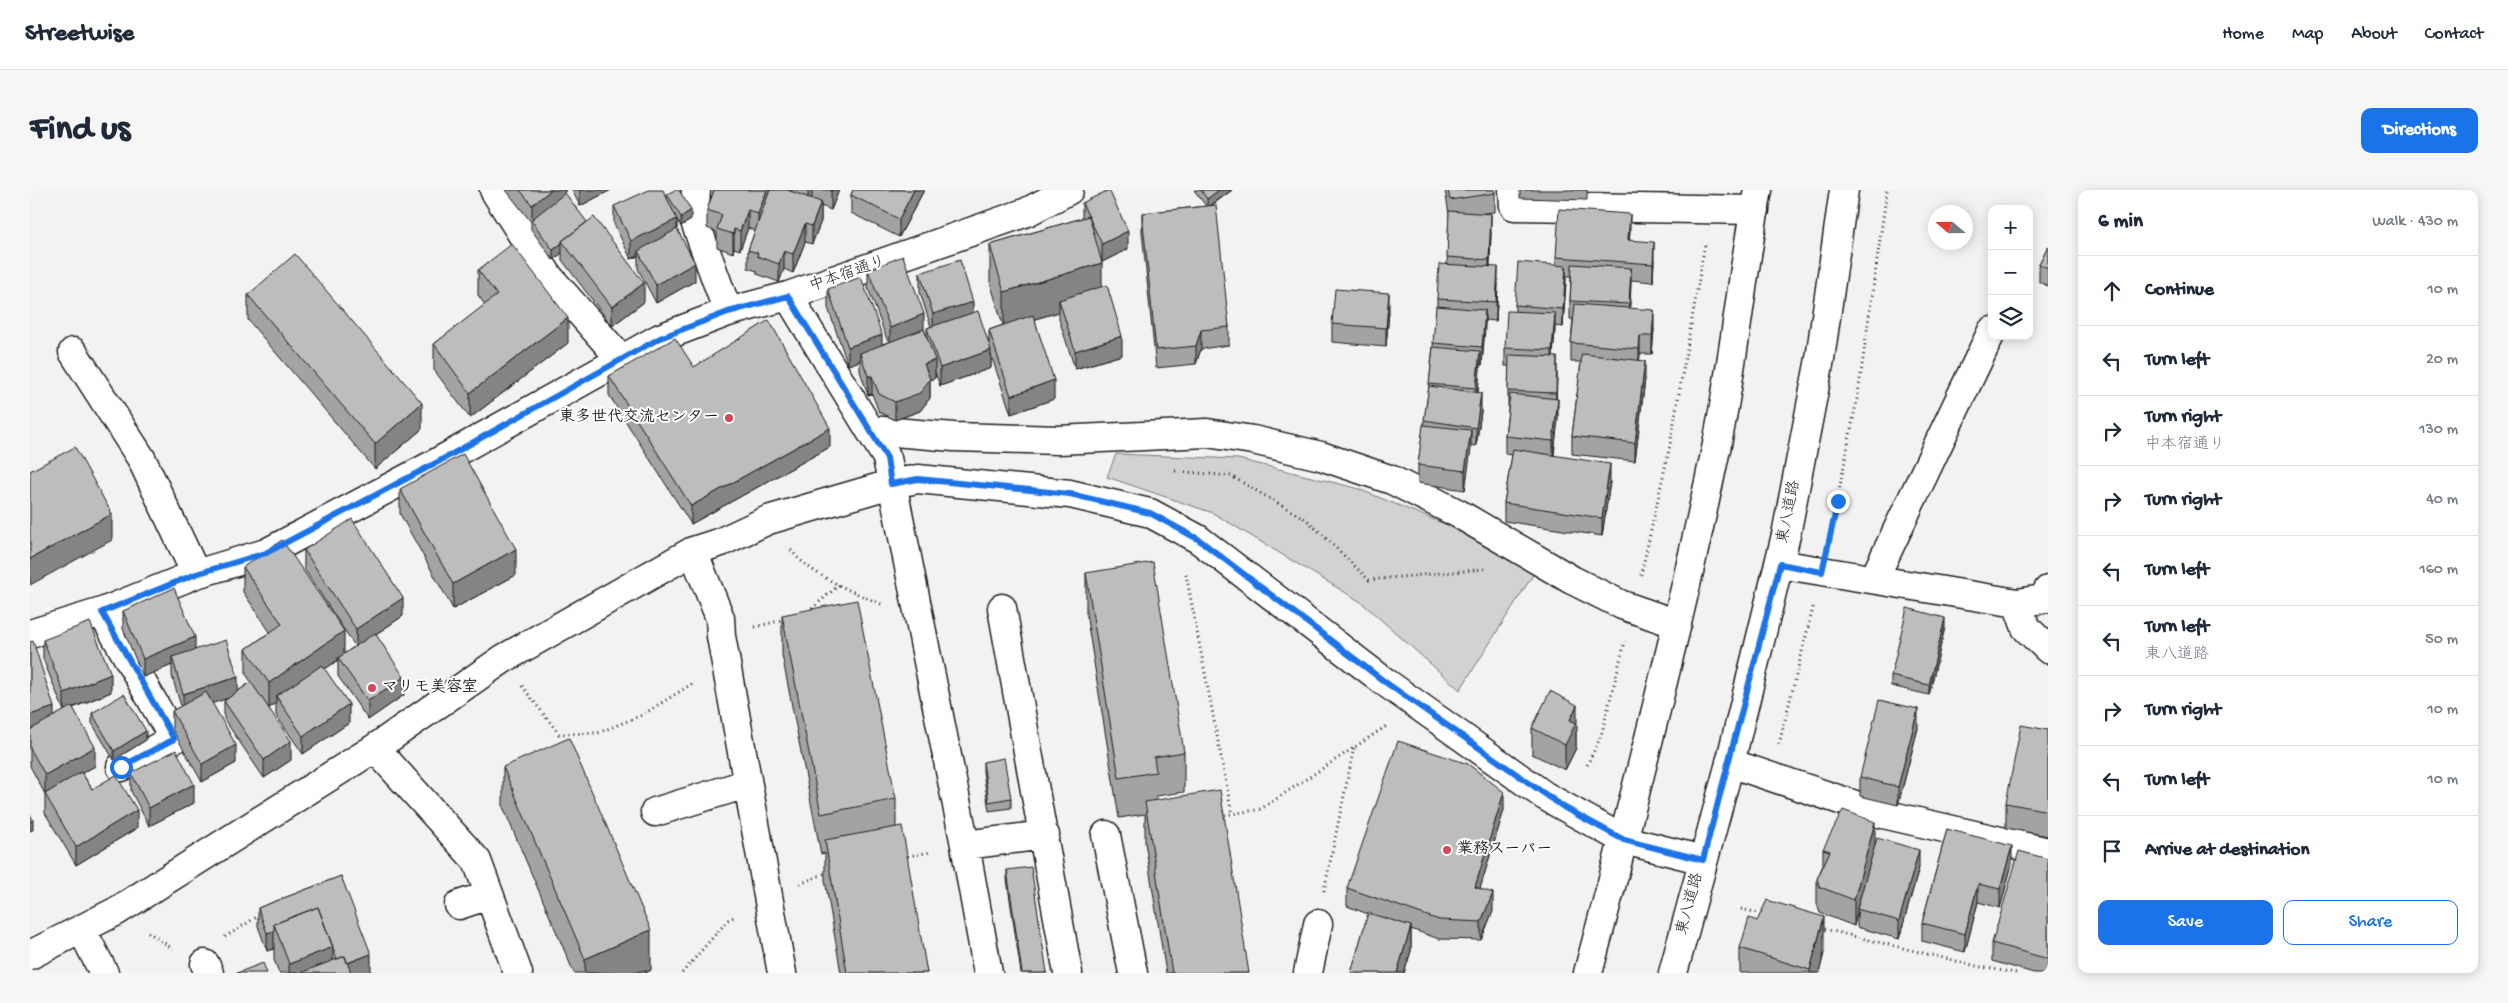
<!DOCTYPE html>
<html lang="en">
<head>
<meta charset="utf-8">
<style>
  :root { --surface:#fff; --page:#f6f6f7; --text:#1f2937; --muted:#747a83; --line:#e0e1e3; --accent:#1a73e8 }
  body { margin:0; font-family:"Gochi Hand","Klee One",sans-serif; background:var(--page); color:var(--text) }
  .controls { position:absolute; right:15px; top:15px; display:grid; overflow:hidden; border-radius:10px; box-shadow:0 2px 12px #0003 }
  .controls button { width:45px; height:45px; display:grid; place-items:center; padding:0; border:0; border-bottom:1px solid var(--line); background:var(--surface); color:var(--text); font:25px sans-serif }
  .compass { position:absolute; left:1898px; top:15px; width:45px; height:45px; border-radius:50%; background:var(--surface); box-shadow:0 2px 12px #0003; rotate:290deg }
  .stop { position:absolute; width:15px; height:15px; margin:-11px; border:4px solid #1a73e8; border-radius:50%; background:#fff }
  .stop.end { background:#1a73e8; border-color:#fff; box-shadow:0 1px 5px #0008 }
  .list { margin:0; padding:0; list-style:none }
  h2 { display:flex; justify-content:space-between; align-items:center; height:65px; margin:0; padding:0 20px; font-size:21px }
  h2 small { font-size:16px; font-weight:400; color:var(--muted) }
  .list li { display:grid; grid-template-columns:32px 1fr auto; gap:15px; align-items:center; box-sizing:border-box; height:70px; padding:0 20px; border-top:1px solid var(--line) }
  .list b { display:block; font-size:19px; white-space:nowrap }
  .list p { margin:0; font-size:16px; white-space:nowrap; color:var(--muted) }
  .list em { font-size:16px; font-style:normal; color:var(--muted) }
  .actions { display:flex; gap:10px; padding:15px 20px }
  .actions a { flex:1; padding:11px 0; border:1px solid var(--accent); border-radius:10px; text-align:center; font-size:18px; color:var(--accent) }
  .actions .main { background:var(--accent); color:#fff }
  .icon { flex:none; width:28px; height:28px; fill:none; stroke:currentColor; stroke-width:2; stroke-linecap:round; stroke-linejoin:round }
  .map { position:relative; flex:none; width:2018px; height:783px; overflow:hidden; border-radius:10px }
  header { display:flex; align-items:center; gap:30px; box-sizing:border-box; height:70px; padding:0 25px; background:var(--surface); border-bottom:1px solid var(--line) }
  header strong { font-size:24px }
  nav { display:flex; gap:28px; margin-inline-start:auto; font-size:18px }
  .intro { display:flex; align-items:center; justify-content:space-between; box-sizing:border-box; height:120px; padding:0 30px }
  h1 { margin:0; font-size:35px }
  .button { padding:12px 22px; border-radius:10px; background:var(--accent); color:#fff; font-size:18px; font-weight:700 }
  main { display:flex; gap:30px; padding:0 30px }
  aside { flex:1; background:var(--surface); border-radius:10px; box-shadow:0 2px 12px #0003 }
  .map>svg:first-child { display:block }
  .green { fill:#d2d2d2; stroke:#777 }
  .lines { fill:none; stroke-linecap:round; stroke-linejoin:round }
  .minor-casing { stroke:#1c1c1c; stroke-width:31 }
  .major-casing { stroke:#1c1c1c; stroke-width:31 }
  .path { stroke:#1c1c1c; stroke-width:3; stroke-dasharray:1 4; stroke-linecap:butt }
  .minor { stroke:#fff; stroke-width:28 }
  .major { stroke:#fff; stroke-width:28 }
  .wall { fill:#a3a3a3; stroke:#1c1c1c }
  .shaded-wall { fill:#848484; stroke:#1c1c1c }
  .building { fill:#bdbdbd; stroke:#1c1c1c }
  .route { stroke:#1a73e8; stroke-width:6 }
  .poi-dot { fill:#d1495b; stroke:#fff; stroke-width:2 }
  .labels { text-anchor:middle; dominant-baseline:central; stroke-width:4; stroke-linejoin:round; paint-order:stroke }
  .street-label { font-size:16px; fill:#1c1c1c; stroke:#fff }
  .poi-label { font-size:16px; font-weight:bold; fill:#1c1c1c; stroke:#fff; text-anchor:start }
</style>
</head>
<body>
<header>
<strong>Streetwise</strong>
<nav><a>Home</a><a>Map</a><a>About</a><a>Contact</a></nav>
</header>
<div class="intro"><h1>Find us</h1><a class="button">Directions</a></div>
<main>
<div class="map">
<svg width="2018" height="783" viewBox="0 0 2018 783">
  <rect width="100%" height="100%" fill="#f2f2f2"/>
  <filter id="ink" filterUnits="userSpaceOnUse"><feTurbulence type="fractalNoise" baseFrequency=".02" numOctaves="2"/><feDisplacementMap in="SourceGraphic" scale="10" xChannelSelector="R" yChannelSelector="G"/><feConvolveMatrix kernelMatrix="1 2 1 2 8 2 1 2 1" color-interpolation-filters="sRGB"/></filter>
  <g filter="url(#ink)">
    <!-- green -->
    <path class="green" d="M1086,264L1208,269L1326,298L1417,335L1508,377L1430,500L1331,412L1183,323L1077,287Z"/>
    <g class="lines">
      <!-- minor casing -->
      <g class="minor-casing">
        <path id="minor" d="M464,0L519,87L590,168
          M666,0L664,29L698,122
          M1483,0L1484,16L1725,20
          M758,106L857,268L935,655L958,783
          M43,162L111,268L166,384
          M840,240L924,247L1028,250L1177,243L1223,250L1291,266L1362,290L1429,324L1542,390L1592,415L1647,434
          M663,361L690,428L691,446L752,783
          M1749,374L1987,413L1996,438L2018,459
          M1844,389L1962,141
          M1987,413L2013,409L2018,400
          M972,418L1038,783
          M72,422L144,549L91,577
          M0,444L72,422L166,384L236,363L406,273L630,148L698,122L758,106L997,22L1039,0
          M345,558L447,671L488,783
          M1700,573L1849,623L2018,662
          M625,622L716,594
          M1076,645L1103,783
          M935,655L1015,645
          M429,715L459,705
          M52,740L74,783
          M0,765L87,721L345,558L473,469L663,361L691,352L738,330L861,294L888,289L1040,304L1120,323L1168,349L1355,492L1515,606L1594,650L1673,670
          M175,774L179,783
          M1278,783L1288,734"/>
      </g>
      <!-- major casing -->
      <g class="major-casing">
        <path id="major" d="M1558,783C1605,608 1650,432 1687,254C1704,170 1712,84 1728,0
          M1643,783L1700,573L1756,345L1790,169L1814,0"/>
      </g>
      <!-- path -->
      <path class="path" d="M1145,281L1201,286L1277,330L1339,390L1454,379
        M1800,347L1828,204L1857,0
        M761,360C780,385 823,402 851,414
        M1156,384L1202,624
        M1611,385L1640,255L1675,54
        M778,422L809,395
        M725,437L756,429
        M492,496L529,544L568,543L612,525L665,492
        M1749,554L1784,414
        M1557,575L1571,546L1595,451
        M1190,626L1231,619L1358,535
        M873,667L901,662
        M770,694L798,682
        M1294,701L1324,558
        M1711,719L1733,724
        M1790,738L1951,777L1986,783
        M118,742L143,759
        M195,747L230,725
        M652,783L698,730L706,726"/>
      <!-- minor -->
      <use href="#minor" class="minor"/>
      <!-- major -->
      <use href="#major" class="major"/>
    </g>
    <!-- wall -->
    <path class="wall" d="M476,0H535V4L614,112L582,136L532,70V63L523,70L501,39V32Z
      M542,0H581L550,16Z
      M684,0H809L801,20L791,16V31L782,54L775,52L763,83L754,79L749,92L727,84V81L718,78V60L725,41L718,38L710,60L704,58L703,63L687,57V42L677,38V20Z
      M823,0H894L869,47L821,23V5Z
      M1164,0H1202L1181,16L1199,137V155L1171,159L1166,174L1126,178L1112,42V23L1176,16Z
      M1415,0H1464L1465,3V22L1454,23L1461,42L1460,76L1468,95L1466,131L1455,130L1452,175H1450L1448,203L1451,222L1446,256L1441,255L1435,300L1388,293V275L1399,196L1407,116V109L1417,74L1419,24Z
      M1490,0H1557V10L1490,8Z
      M637,4L661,30L651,36L647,30V39L665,91L626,113L608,79V66L601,69L584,34V16L637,9Z
      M1052,13L1098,59L1072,72L1070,68L1072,97L1092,165L1045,179L1029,129V122L1005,129L1024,209L981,224L961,165V178L910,196L905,182V188L900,190V208L890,221L865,230L849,222L842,204L838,205L830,181V171L818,175L798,118V99L852,154L858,152L838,98V80L894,140L897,147V138L901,137L890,102V83L943,122L959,153V140L973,135L960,92V55L1052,28Z
      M1600,42L1599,50L1624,70L1623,92L1601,90L1599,118L1624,139L1622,164H1610L1609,170L1615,189L1605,271L1542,264V246L1551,172H1541V153L1543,129H1540V111L1541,86H1536L1533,137L1525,136L1523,167L1527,185L1526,209L1528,228L1524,265L1580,292L1572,346L1474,331V313L1482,265L1475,264V246L1478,220V201L1479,176H1475V158L1485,121V115L1526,75V67Z
      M2018,56V96L2009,92V74Z
      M448,80L538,153L440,228L404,180V154L455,115L448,105Z
      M218,105L392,239L345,279L218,130Z
      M1359,121L1356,157L1302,152V134Z
      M664,177L800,257L661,334L579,205V186Z
      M370,299L486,385L423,419L370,324Z
      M274,360L373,426L346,444L374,505L338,530L308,486V470L295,479L319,533L273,564L246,525V513L239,518L261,570L234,588L194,529V511L197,508L182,513L206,573L172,592L142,539V521L151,516L142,486V475L113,487L93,439V421L165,460L208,501L221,492L216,484V459L240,442L213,402V377L314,464L325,456L274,379Z
      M1056,383L1154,562V602L1126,606V610L1219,783H1136L1115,652V624L1089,628L1056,423Z
      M752,425L866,609V638L897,783H811L795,690V663L791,664L752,465Z
      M1915,437L1899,505L1861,496V486Z
      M13,450L81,502L43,518L65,576L52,583L62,599L107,638L46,675L15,623V604L0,576V452L24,527L34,521L13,469Z
      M62,523L116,550L84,570L62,533Z
      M1502,538L1547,540L1546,542V558L1535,580L1502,564Z
      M1888,538L1868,615L1830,606V587Z
      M2018,540V646L1976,638V613Z
      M953,572L981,608V618L959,621L953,582Z
      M473,577L621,780L616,783H544L473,617Z
      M101,583L164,613L119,636L101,601Z
      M1474,620L1450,698L1463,721L1451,750L1409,749L1381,739V761L1374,783H1321L1338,724L1317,716V698Z
      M1917,639L1982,674L1970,718L1948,712L1935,762L1892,751V733Z
      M1793,659L1889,678L1869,749L1827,737V722L1824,736L1790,723L1787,714V689L1793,675Z
      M2018,669V783H2004L1962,771V753Z
      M977,680L1017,783H991L977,690Z
      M311,686L341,782L338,783H249L244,770V759L237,761L228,736V718Z
      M1710,758L1794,763L1789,783H1710Z"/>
    <!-- shaded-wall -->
    <path class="shaded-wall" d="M521,0H535V8L502,31V15Z
      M550,0H581L550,16Z
      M737,0H742L728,42V24Z
      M779,0H782V12L778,20V2Z
      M802,0H809L801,20V1Z
      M884,0H894L869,47V29Z
      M1189,0H1202L1177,18V9Z
      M791,12V31L782,54V36Z
      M661,20V30L651,36V27Z
      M718,20V38L710,60V41Z
      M1461,24V42L1459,88V70Z
      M1600,24V42L1598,68V50Z
      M647,29V47L608,61V66L601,69V51Z
      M775,34V52L763,83V64Z
      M704,39V58L703,63V44Z
      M1098,41V59L1072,72V54Z
      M1624,52V70L1623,92V74Z
      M532,53V63L523,70V60Z
      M754,61V79L749,92V74Z
      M665,73V91L626,113V95Z
      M1072,73V110H1029V122L974,138V102Z
      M1536,76V94L1533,137V119Z
      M1468,77V95L1466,131V112Z
      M1601,78V96L1599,133V114Z
      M614,93V112L582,136V117Z
      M1359,103V121L1356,157V138Z
      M943,112V130L903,143V124Z
      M1455,120V139L1452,175V157Z
      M1624,120V139L1622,164V146Z
      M1525,123V141L1522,178V160Z
      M894,124V143L860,156V138Z
      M538,128V153L440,228V203Z
      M1171,140V159L1166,174V156Z
      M852,145V163H830V171L818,175V157Z
      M1092,146V165L1045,179V161Z
      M1610,146V164L1609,177V159Z
      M961,160V178L910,196V178Z
      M1450,161V180L1446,217V198Z
      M1527,167V185L1526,221V203Z
      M905,170V188L900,190V208L890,221L865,230V212L894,174Z
      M1615,171V189L1605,271V253Z
      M838,186H842V204L838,205Z
      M1024,190V209L981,224V206Z
      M1451,203V222L1446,256V238Z
      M1528,209V228L1523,269V251Z
      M392,213V239L345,279V254Z
      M800,238V257L661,334V316Z
      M1441,240V259L1435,300V281Z
      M1580,274V292L1572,346V328Z
      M82,324V350L0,395V369Z
      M486,359V385L423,419V394Z
      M373,408V426L326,457V439Z
      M1915,428V437L1899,505V495Z
      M314,441V466L308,468V470L249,511L246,506V513L239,518V493Z
      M165,447V465L142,467V475L113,487V469Z
      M81,484V502L34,521V503Z
      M208,487V505L153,523V504Z
      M374,487V505L338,530V511Z
      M319,514V533L273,564V546Z
      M1547,515V540L1546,542V558L1535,580V555L1540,530Z
      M24,517V536L0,543V525Z
      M1888,519V538L1868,615V597Z
      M116,541V550L84,570V561Z
      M261,551V570L234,588V570Z
      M206,555V573L172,592V574Z
      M65,557V576L15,604V585Z
      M164,594V613L119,636V618Z
      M1474,602V620L1445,715V697Z
      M107,620V638L46,675V657Z
      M3,630V640L0,641V632Z
      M1845,632V657L1827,719V722L1824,736V710Z
      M1982,656V674L1970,718V699Z
      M1889,660V678L1869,749V731Z
      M1948,694V712L1935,762V744Z
      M1463,703V721L1451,750V732Z
      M1794,727V763L1789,783H1780V780Z
      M1381,736V761L1374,783H1367Z
      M621,740V780L615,783H555V769Z
      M244,741V759L237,761V743Z
      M303,757V783H259V774Z
      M341,764V782L338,783H310V776Z"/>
    <!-- building -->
    <path class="building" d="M490,0H521L502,15Z
      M619,0H633L647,29L601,51L584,16Z
      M645,0H649L661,20L651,27L637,4Z
      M684,0H737L728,24L718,20L710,41L704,39L703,44L687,39L692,25L677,20Z
      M740,0H757L791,12L782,36L775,34L763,64L754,61L749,74L727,66L728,63L718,60Z
      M823,0H884L869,29L821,5Z
      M1079,0L1098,41L1072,54L1052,13Z
      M1171,0H1189L1177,9Z
      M1418,0H1464L1465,3L1420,10Z
      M535,3L557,32L532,51V53L523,60L501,30Z
      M1186,15L1199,137L1171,140L1166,156L1126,160L1112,23Z
      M1529,19L1600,24L1598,50L1624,52L1623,74L1526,67Z
      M1419,21L1461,24L1459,70L1417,67Z
      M1059,26L1072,73L974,102L960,55Z
      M564,27L614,93L582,117L532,51Z
      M647,39L665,73L626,95L608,61Z
      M482,54L538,128L440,203L404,154L467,105L448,80Z
      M2018,56V78L2009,74Z
      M265,64L392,213L345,254L218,105Z
      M873,66L894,124L860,138L838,80Z
      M930,70L943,112L903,124L890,83Z
      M1488,72L1536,76L1533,119L1485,115Z
      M1409,74L1468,77L1466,112L1407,109Z
      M1542,74L1601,78L1599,114L1540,111Z
      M831,87L852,145L818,157L798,99Z
      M1077,95L1092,146L1045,161L1029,110Z
      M1305,99L1359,103L1356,138L1302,134Z
      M1545,114L1624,120L1622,146H1610L1609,159L1541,153Z
      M1406,116L1455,120L1452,157L1403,153Z
      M948,121L961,160L910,178L897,138Z
      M1477,121L1525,123L1522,160L1475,158Z
      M1003,125L1024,190L981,206L959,140Z
      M739,130L800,238L661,316L579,186L645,148L664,177Z
      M894,139L905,170L894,174L900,189L890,203L865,212L849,204L842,186H838L830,163Z
      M1403,157L1450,161L1446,198L1399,194Z
      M1552,164L1615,171L1605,253L1542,246Z
      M1479,165L1527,167L1526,203L1478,201Z
      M1399,196L1451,203L1446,238L1394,230Z
      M1480,204L1528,209L1523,251L1475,246Z
      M1393,235L1441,240L1435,281L1388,275Z
      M45,257L82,324L0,369V281Z
      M1483,259L1580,274L1572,328L1474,313Z
      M433,264L486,359L423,394L370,299Z
      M322,329L373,408L326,439L274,360Z
      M252,350L314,441L239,493L216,459L252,434L213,377Z
      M1123,372L1154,562L1124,567L1126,582L1089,588L1056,383Z
      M144,398L165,447L113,469L93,421Z
      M827,410L866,609L791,624L752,425Z
      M1877,418L1915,428L1899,495L1861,486Z
      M60,432L81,484L34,503L13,450Z
      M345,443L374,487L338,511L308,468Z
      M196,450L208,487L153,504L142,467Z
      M3,451L24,517L0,525V452Z
      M292,475L319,514L273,546L246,506Z
      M221,492L261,551L234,570L194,511Z
      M1520,501L1547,515L1540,530L1546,533L1535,555L1502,538Z
      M176,502L206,555L172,574L142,521Z
      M94,504L116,541L84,561L62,523Z
      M1849,510L1888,519L1868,597L1830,587Z
      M42,516L65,557L15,585L0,558V540Z
      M1991,535L2018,540V621L1976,613Z
      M539,548L621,740L555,769L473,577Z
      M1368,551L1438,574L1474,602L1445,697L1463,703L1451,732L1409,730L1317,698Z
      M146,560L164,594L119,618L101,583Z
      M974,568L981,608L959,612L953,572Z
      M51,582L62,599L86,585L107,620L46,657L15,604Z
      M1190,600L1219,783H1142L1115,612Z
      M1813,620L1845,632L1824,710L1790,697L1787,689L1800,661L1793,659Z
      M0,624L3,630L0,632Z
      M872,636L897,783H817L795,650Z
      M1917,639L1982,656L1970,699L1948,694L1935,744L1892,733Z
      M1847,648L1889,660L1869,731L1827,719Z
      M1989,661L2018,669V769L1962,753Z
      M1001,677L1017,783H992L977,680Z
      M311,686L341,764L317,773L315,766L307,769L288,717L244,734V741L237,743L228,718Z
      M1737,710L1794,727L1780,780L1710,758L1719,728L1727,731Z
      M288,717L303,757L259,774L244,734Z
      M1338,723L1381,736L1367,783H1321Z
      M315,766L321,783H270Z
      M233,773L237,783H207Z
      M615,780L616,783H605Z"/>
  </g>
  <g class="lines" filter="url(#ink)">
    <!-- route -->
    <path class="route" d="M91,577L144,549L72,422L166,384L236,363L406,273L630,148L698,122L758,106L857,268L861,294L888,289L1040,304L1120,323L1168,349L1355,492L1535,618L1594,650L1673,670L1750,374L1792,382L1808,311"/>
  </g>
  <!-- markers -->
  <g class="poi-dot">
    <circle cx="699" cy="228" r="5"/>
    <circle cx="342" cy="498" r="5"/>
    <circle cx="1417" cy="660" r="5"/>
  </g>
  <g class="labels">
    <!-- street labels -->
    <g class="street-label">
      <text transform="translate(818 85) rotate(-19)">中本宿通り</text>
      <text transform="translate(1760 322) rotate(-79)">東八道路</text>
      <text transform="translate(1661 714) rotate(-75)">東八道路</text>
    </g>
    <!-- poi labels -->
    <g class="poi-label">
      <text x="689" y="228" text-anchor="end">東多世代交流センター</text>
      <text x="352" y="498">マリモ美容室</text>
      <text x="1427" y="660">業務スーパー</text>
    </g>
  </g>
</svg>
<div class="controls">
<button>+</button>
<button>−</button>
<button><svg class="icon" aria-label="layers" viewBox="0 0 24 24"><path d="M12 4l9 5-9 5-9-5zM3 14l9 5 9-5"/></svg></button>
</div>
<svg class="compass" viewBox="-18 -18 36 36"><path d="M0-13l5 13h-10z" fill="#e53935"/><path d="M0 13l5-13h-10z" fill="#747a83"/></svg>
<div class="stop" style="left:91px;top:577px"></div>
<div class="stop end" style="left:1808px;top:311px"></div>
</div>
<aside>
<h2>6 min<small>Walk · 430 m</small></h2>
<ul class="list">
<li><svg class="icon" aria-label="ahead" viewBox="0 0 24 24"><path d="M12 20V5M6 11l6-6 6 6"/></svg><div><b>Continue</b></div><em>10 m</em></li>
<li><svg class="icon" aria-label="left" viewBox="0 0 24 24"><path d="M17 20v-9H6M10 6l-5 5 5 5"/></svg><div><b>Turn left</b></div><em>20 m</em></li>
<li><svg class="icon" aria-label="right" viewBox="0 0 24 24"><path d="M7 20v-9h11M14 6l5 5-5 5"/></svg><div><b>Turn right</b><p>中本宿通り</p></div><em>130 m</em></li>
<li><svg class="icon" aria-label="right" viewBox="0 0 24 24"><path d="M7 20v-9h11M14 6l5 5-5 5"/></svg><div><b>Turn right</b></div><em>40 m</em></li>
<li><svg class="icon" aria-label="left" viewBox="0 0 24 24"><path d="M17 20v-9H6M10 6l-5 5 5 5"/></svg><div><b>Turn left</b></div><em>160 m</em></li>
<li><svg class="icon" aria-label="left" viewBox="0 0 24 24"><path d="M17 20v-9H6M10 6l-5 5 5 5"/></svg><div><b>Turn left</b><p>東八道路</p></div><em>50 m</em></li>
<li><svg class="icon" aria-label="right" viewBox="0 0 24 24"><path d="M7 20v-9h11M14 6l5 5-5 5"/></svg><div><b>Turn right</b></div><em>10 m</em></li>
<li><svg class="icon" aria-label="left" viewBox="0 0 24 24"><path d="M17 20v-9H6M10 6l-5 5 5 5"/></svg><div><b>Turn left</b></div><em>10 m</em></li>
<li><svg class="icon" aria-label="arrive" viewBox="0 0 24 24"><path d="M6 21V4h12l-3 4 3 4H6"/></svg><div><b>Arrive at destination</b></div></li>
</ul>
<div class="actions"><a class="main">Save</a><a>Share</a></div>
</aside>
</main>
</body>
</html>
